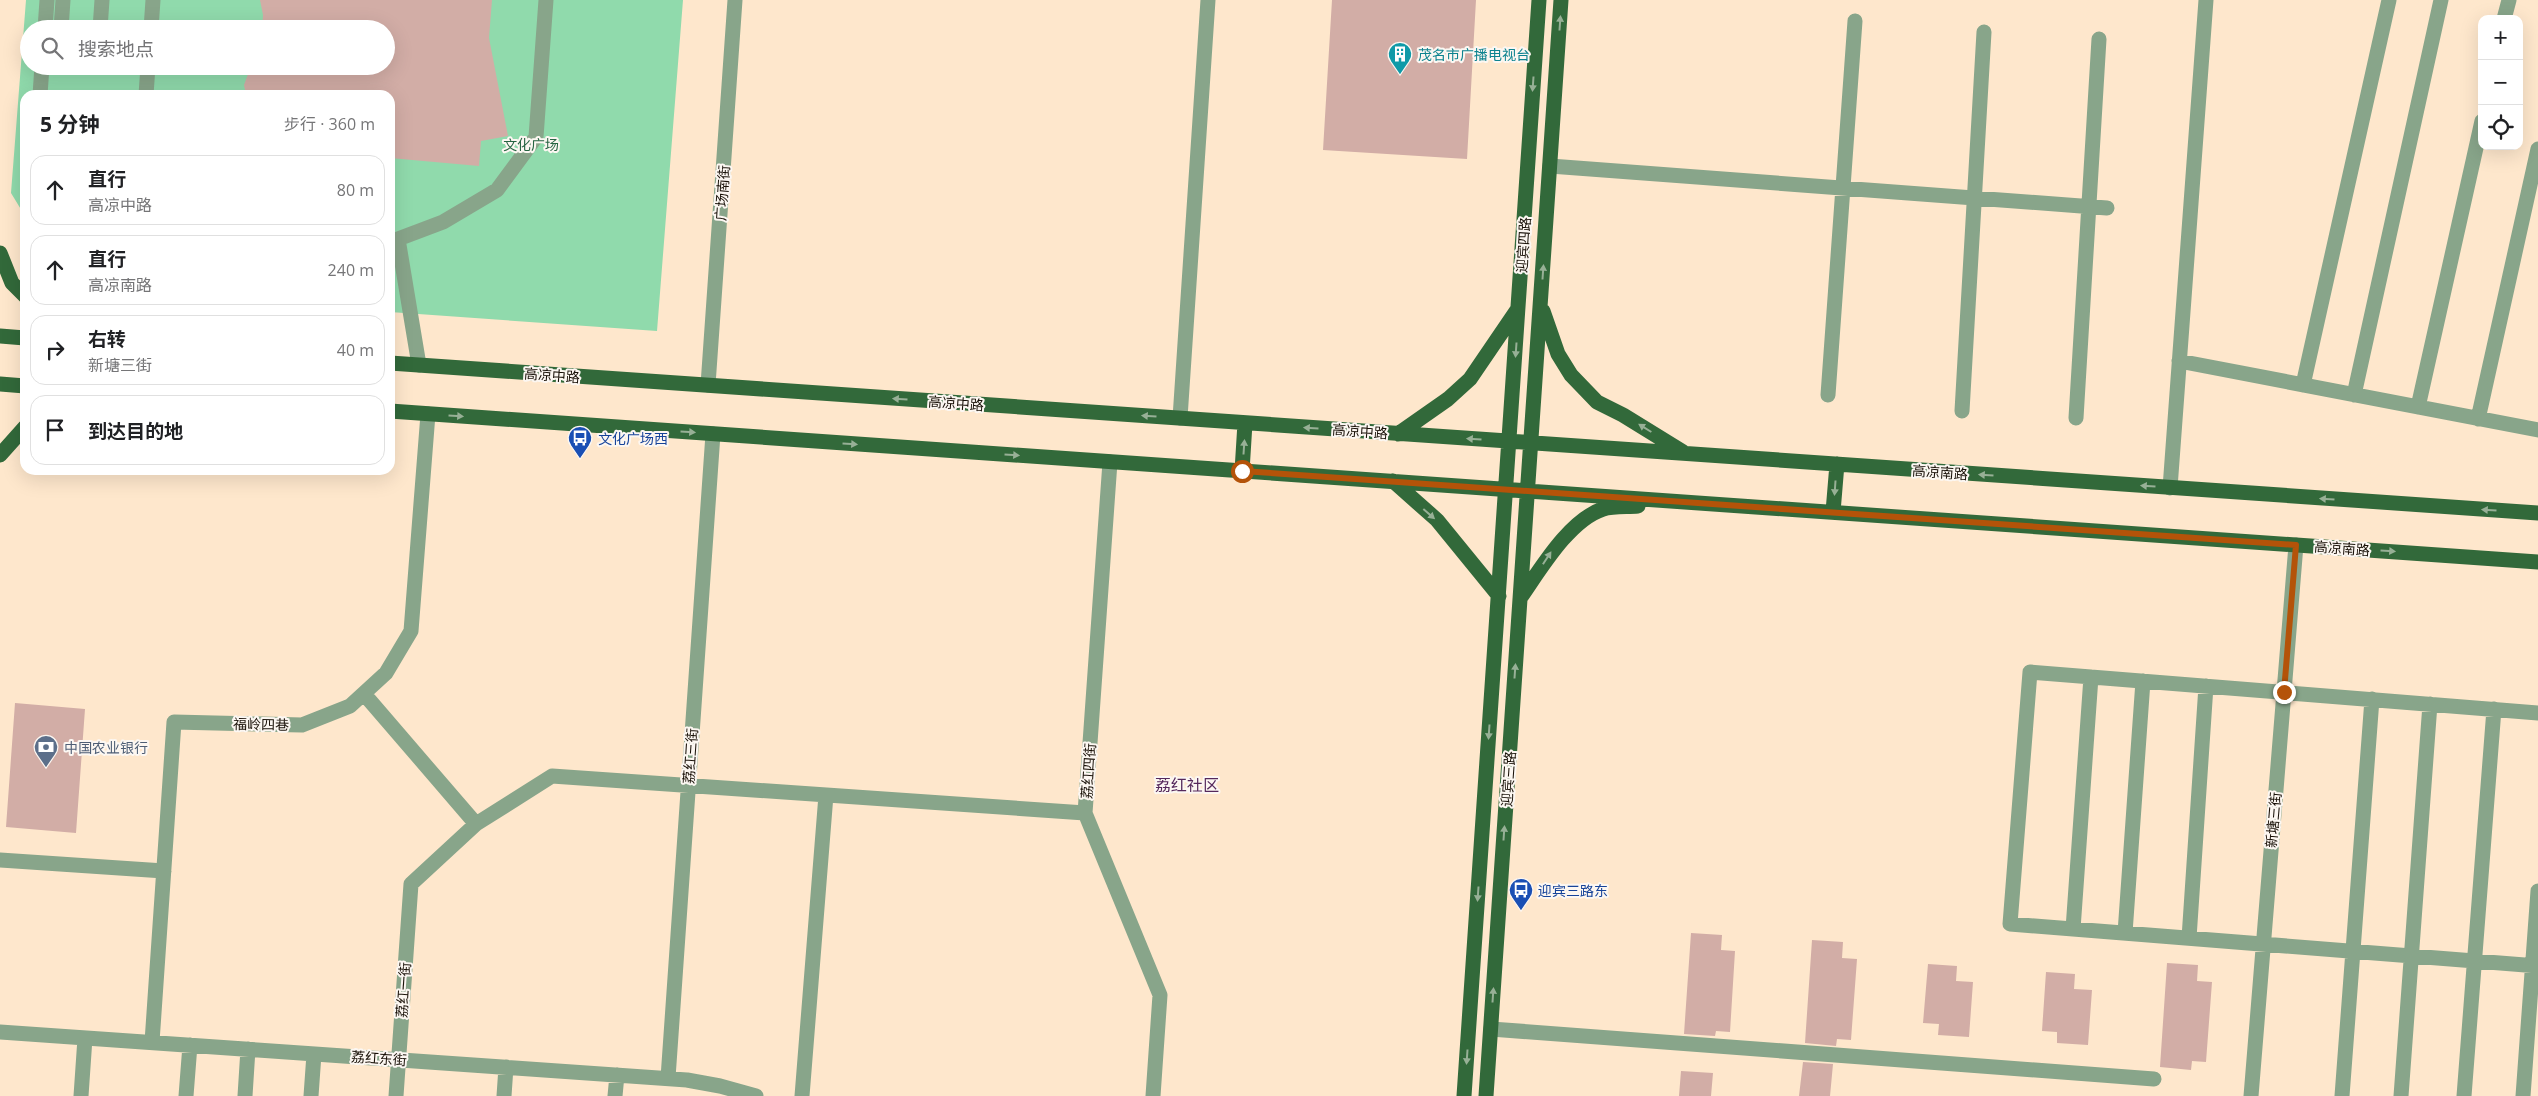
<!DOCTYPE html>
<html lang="zh">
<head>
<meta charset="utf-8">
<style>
  :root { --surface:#fff; --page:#f6f6f6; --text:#202124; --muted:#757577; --line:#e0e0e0 }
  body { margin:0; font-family:"Open Sans","Noto Sans SC",sans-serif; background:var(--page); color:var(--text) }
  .controls { position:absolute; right:15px; top:15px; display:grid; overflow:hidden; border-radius:10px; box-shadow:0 5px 20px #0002 }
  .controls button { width:45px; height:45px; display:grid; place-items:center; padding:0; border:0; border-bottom:1px solid var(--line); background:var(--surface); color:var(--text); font:25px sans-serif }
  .stop { position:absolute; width:15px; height:15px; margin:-11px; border:4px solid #b45309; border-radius:50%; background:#fff }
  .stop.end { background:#b45309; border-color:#fff; box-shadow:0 1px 5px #0008 }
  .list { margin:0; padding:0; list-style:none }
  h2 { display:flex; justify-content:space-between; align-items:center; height:65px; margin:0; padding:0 20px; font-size:21px }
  h2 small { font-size:16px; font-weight:400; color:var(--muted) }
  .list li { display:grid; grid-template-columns:32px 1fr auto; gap:15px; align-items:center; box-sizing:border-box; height:70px; margin:0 10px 10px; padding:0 10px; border:1px solid var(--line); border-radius:15px }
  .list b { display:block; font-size:19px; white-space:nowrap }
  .list p { margin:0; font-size:16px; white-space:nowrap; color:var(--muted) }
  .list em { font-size:16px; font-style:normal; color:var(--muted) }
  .icon { flex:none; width:28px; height:28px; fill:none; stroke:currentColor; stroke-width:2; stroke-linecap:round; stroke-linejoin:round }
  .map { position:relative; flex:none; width:2538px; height:1096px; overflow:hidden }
  .search { position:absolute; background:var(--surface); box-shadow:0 5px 20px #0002; left:20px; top:20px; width:375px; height:55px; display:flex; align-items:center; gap:12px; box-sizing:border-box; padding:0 18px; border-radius:28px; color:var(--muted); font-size:19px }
  .panel { position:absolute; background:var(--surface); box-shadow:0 5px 20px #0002; left:20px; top:90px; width:375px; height:385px; border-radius:15px }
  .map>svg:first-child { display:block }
  .green { fill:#90daac; fill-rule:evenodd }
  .building { fill:#d2ada6 }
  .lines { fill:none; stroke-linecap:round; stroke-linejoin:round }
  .minor { stroke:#88a58a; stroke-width:15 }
  .major { stroke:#32693a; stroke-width:15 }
  .oneway { fill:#97b096 }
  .route { stroke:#b45309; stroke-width:6 }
  .labels { text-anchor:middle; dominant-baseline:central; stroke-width:4; stroke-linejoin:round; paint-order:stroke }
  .culture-label { font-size:14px; fill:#0d838f; stroke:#fcf7f2; text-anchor:start }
  .park-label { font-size:14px; fill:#266442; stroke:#fcf7f2 }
  .street-label { font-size:14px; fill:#181007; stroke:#fcf7f2 }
  .transit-label { font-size:14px; fill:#164399; stroke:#fcf7f2; text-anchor:start }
  .service-label { font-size:14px; fill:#4e5e75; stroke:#fcf7f2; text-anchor:start }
  .quarter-label { font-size:16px; fill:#55285b; stroke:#fcf7f2 }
</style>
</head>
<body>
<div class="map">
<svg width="2538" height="1096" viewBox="0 0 2538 1096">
  <rect width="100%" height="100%" fill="#fee7cc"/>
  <!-- green -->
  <path class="green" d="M26,0H683L657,331L390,312V95H25V216L11,193ZM29,29H386V66H29Z"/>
  <!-- building -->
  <path class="building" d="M260,0H492L489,38L508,136L481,141L479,166L390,158V95H246L244,85L251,66H386V29H262L263,15Z
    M1332,0H1476L1467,159L1323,150Z
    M15,703L85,709L76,833L6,827Z
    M1691,933L1722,935L1721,950L1735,951L1730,1032L1716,1031L1715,1036L1684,1034Z
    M1812,940L1843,942L1842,958L1857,959L1851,1040L1837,1039L1836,1046L1805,1043Z
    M2167,963L2198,965L2197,981L2212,982L2206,1062L2192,1061L2191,1070L2160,1067Z
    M1928,964L1957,966L1956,981L1973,982L1969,1037L1938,1035L1939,1024L1923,1023Z
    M2046,972L2075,974L2074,989L2092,990L2088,1045L2057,1043V1032L2042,1031Z
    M1803,1062L1833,1064L1830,1096H1799Z
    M1681,1071L1713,1073L1711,1096H1679Z"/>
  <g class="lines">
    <!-- minor -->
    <path class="minor" d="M2504,19L2509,0
      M45,29L47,0
      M61,29L63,0
      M100,29L102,0
      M151,29L153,0
      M40,95L42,66
      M146,95L148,66
      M1550,166L2107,208
      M398,239L419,365
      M390,242L443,222L497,190L536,137L546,0
      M2179,361L2538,430
      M708,385L735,0
      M2303,385L2389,0
      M1828,395L1855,21
      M2354,395L2441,0
      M2418,407L2482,121
      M1962,411L1984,32
      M1180,418L1208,0
      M2076,418L2099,39
      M2478,419L2538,149
      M1110,462L1085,813L1160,995L1153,1096
      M2170,488L2206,0
      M365,695L476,824
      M2538,713L2030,672L2010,924L2538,966
      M0,860L164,871
      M2073,929L2091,677
      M2125,933L2143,681
      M2189,938L2206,686
      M1491,1029L2154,1079
      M0,1032L687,1080L720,1086L756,1096
      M152,1042L174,722L302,725L350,706L386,673L411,631L428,414
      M668,1078L713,434
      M81,1096L85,1038
      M186,1096L190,1045
      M245,1096L248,1049
      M311,1096L314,1054
      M396,1096L411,884L476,824L552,776L1085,813
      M504,1096L506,1067
      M615,1096L617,1075
      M802,1096L826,795
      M2251,1096L2296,545
      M2342,1096L2372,699
      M2401,1096L2430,704
      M2464,1096L2494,709
      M2523,1096L2538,891"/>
    <!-- major -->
    <path class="major" d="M0,253L12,283L25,296
      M1543,311L1558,354L1571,375L1597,402L1623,415L1683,452
      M0,336L25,338
      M390,363L2538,513
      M0,384L25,386
      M390,411L2538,562
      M1398,434L1448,399L1470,379L1517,310
      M0,455L25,427
      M1242,471L1245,423
      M1393,481L1437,520L1499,596
      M1833,512L1837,464
      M1521,597C1540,570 1569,520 1603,509C1613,506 1627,507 1638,506
      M1464,1096L1539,0
      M1486,1096L1561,0"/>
  </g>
  <!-- one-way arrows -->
  <defs><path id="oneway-solid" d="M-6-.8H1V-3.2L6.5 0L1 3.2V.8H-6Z" transform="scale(1.25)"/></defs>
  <g class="oneway">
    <use href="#oneway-solid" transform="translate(1560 23) rotate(-86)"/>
    <use href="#oneway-solid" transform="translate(1533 84) rotate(94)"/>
    <use href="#oneway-solid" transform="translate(1543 272) rotate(-86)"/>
    <use href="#oneway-solid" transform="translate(1516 350) rotate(94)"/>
    <use href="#oneway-solid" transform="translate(900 399) rotate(-176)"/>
    <use href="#oneway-solid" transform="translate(456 416) rotate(4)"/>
    <use href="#oneway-solid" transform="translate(1149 416) rotate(-176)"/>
    <use href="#oneway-solid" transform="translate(1311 428) rotate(-176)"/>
    <use href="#oneway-solid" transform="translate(1645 428) rotate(-148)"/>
    <use href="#oneway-solid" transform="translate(688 432) rotate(4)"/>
    <use href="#oneway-solid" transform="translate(1474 439) rotate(-176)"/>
    <use href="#oneway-solid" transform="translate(850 444) rotate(4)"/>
    <use href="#oneway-solid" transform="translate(1244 447) rotate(-86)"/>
    <use href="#oneway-solid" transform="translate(1012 455) rotate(4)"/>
    <use href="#oneway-solid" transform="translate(1986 475) rotate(-176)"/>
    <use href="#oneway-solid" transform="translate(2148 486) rotate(-176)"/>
    <use href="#oneway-solid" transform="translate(1835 488) rotate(94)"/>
    <use href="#oneway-solid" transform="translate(2327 499) rotate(-176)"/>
    <use href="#oneway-solid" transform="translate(2489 510) rotate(-176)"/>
    <use href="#oneway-solid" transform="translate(1429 514) rotate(41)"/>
    <use href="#oneway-solid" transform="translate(2388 551) rotate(4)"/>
    <use href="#oneway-solid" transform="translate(1547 558) rotate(-57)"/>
    <use href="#oneway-solid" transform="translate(1515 671) rotate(-86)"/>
    <use href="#oneway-solid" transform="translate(1489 732) rotate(94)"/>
    <use href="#oneway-solid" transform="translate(1504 833) rotate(-86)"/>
    <use href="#oneway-solid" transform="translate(1478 894) rotate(94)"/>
    <use href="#oneway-solid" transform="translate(1493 995) rotate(-86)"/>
    <use href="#oneway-solid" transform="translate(1467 1057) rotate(94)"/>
  </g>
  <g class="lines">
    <!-- route -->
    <path class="route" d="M1242,471L2296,545L2284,692"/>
  </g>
  <!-- icons -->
  <defs>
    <g id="building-pin" transform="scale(1.25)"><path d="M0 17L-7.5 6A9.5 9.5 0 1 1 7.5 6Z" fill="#0f9aa8" stroke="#fcf7f2"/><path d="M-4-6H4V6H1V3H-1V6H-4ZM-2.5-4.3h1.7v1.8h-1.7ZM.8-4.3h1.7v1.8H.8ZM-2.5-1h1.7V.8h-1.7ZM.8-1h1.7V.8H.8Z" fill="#fff"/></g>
    <g id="bus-pin" transform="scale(1.25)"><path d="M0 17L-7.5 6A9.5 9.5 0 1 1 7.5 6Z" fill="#1a4fb4" stroke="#fcf7f2"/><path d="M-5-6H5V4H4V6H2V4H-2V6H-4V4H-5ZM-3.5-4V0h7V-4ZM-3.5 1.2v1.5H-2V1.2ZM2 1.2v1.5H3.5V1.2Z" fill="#fff"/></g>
    <g id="bank-pin" transform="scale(1.25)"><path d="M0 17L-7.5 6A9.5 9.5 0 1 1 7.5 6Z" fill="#5c6f8a" stroke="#fcf7f2"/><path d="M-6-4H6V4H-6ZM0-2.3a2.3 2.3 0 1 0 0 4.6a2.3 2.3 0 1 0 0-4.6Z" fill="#fff"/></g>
  </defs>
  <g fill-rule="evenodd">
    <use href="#building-pin" x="1400" y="54"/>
    <use href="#bus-pin" x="580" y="438"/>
    <use href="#bank-pin" x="46" y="747"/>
    <use href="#bus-pin" x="1521" y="890"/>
  </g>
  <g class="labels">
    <!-- culture labels -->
    <g class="culture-label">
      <text x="1418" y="54">茂名市广播电视台</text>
    </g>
    <!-- park labels -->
    <g class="park-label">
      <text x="531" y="144">文化广场</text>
    </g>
    <!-- street labels -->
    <g class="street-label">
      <text transform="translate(722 193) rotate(-86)">广场南街</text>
      <text transform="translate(1523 245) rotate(-86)">迎宾四路</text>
      <text transform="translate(552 375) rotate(4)">高凉中路</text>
      <text transform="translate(956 403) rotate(4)">高凉中路</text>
      <text transform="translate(1360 431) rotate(4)">高凉中路</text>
      <text transform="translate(1940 472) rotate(4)">高凉南路</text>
      <text transform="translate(2342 548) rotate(4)">高凉南路</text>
      <text transform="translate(261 724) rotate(1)">福岭四巷</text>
      <text transform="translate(690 756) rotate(-86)">荔红三街</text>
      <text transform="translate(1088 771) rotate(-86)">荔红四街</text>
      <text transform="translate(1508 779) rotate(-86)">迎宾三路</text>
      <text transform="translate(2273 820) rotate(-85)">新塘三街</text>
      <text transform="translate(403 990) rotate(-86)">荔红一街</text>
      <text transform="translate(379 1058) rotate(4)">荔红东街</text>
    </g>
    <!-- transit labels -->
    <g class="transit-label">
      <text x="598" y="438">文化广场西</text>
      <text x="1538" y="890">迎宾三路东</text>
    </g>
    <!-- service labels -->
    <g class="service-label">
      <text x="64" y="747">中国农业银行</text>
    </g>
    <!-- quarter labels -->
    <g class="quarter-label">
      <text x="1187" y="785">荔红社区</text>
    </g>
  </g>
</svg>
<div class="controls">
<button>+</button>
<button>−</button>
<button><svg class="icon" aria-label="locate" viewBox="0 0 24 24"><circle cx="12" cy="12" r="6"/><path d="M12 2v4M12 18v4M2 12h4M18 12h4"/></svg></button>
</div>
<div class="stop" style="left:1242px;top:471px"></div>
<div class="stop end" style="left:2284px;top:692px"></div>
<div class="search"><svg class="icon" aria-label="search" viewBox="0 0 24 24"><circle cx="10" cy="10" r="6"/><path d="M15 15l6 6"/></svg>搜索地点</div>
<section class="panel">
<h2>5 分钟<small>步行 · 360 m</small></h2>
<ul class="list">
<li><svg class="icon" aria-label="ahead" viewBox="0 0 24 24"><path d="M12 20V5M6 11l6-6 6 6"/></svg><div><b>直行</b><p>高凉中路</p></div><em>80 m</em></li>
<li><svg class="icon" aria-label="ahead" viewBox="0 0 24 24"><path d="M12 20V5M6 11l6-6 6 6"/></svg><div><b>直行</b><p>高凉南路</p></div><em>240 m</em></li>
<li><svg class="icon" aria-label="right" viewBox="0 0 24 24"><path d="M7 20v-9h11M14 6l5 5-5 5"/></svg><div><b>右转</b><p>新塘三街</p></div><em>40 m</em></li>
<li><svg class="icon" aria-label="arrive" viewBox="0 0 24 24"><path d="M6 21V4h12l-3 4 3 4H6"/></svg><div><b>到达目的地</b></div></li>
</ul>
</section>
</div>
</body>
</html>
